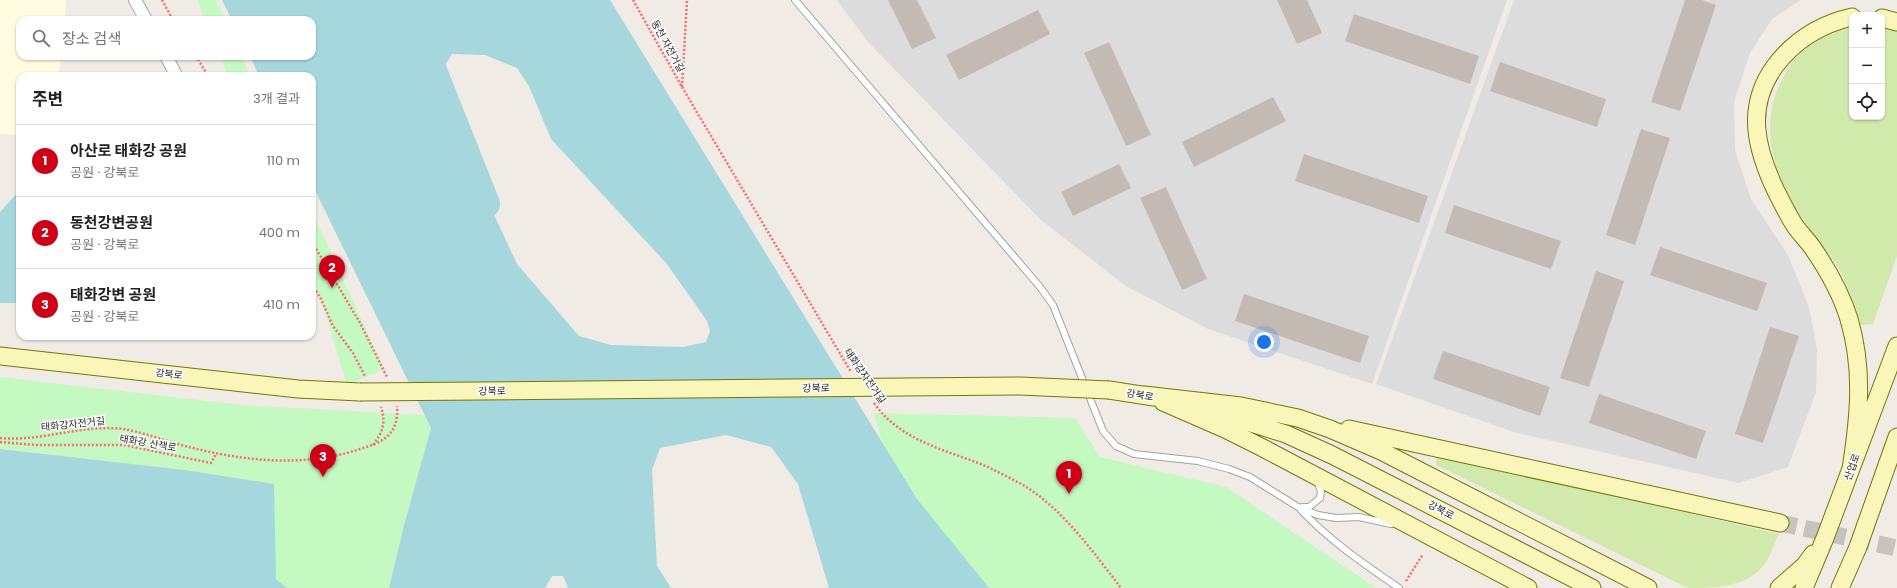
<!DOCTYPE html>
<html lang="ko">
<head>
<meta charset="utf-8">
<style>
  :root { --surface:#fff; --page:#f6f6f6; --text:#202124; --muted:#757577; --line:#e0e0e0; --accent:#cd0017 }
  body { margin:0; font-family:Poppins,"Noto Sans KR",sans-serif; background:var(--page); color:var(--text) }
  .controls { position:absolute; right:12px; top:12px; display:grid; overflow:hidden; border-radius:8px; box-shadow:0 1px 3px #0004 }
  .controls button { width:36px; height:36px; display:grid; place-items:center; padding:0; border:0; border-bottom:1px solid var(--line); background:var(--surface); color:var(--text); font:20px sans-serif }
  .you { position:absolute; left:1264px; top:342px; width:14px; height:14px; margin:-10px; border:3px solid #fff; border-radius:50%; background:#1a73e8; box-shadow:0 0 0 6px #1a73e833 }
  .badge { display:grid; place-items:center; width:26px; height:26px; border-radius:50%; background:var(--accent); color:#fff; font-size:13px; font-weight:700 }
  .pin { position:absolute; translate:-50% -33px; filter:drop-shadow(0 1px 2px #0008) }
  .pin::after { content:''; position:absolute; top:21px; width:14px; height:12px; background:inherit; clip-path:polygon(0 0,100% 0,50% 100%) }
  .list { margin:0; padding:0; list-style:none }
  h2 { display:flex; justify-content:space-between; align-items:center; height:52px; margin:0; padding:0 16px; font-size:17px }
  h2 small { font-size:13px; font-weight:400; color:var(--muted) }
  .list li { display:grid; grid-template-columns:26px 1fr auto; gap:12px; align-items:center; box-sizing:border-box; height:72px; padding:0 16px; border-top:1px solid var(--line) }
  .list b { display:block; font-size:15px; white-space:nowrap }
  .list p { margin:0; font-size:13px; white-space:nowrap; color:var(--muted) }
  .list em { font-size:13px; font-style:normal; color:var(--muted) }
  .icon { flex:none; width:22px; height:22px; fill:none; stroke:currentColor; stroke-width:2; stroke-linecap:round; stroke-linejoin:round }
  .map { position:relative; flex:none; width:1897px; height:588px; overflow:hidden }
  .search { position:absolute; background:var(--surface); box-shadow:0 1px 3px #0004; left:16px; top:16px; width:300px; height:44px; display:flex; align-items:center; gap:10px; box-sizing:border-box; padding:0 14px; border-radius:12px; color:var(--muted); font-size:15px }
  .panel { position:absolute; background:var(--surface); box-shadow:0 1px 3px #0004; left:16px; top:72px; width:300px; height:268px; border-radius:12px }
  .map>svg:first-child { display:block }
  .residential { fill:#dddcdc }
  .education { fill:#fffbde }
  .grass { fill:#d1eaab }
  .park { fill:#c4f9c2 }
  .water { fill:#a5d7dd; fill-rule:evenodd }
  .lines { fill:none; stroke-linecap:round; stroke-linejoin:round }
  .river { stroke:#a5d7dd; stroke-width:28 }
  .building { fill:#c4bab4 }
  .secondary-tunnel { stroke:#c6c2bd; stroke-width:17; stroke-dasharray:17 8; stroke-linecap:butt }
  .lane-casing { stroke:#a3a3a3; stroke-width:8 }
  .street-casing { stroke:#a3a3a3; stroke-width:14 }
  .secondary-casing { stroke:#767605; stroke-width:19 }
  .path { stroke:#fa6c6d; stroke-width:2.5; stroke-dasharray:2 2; stroke-linecap:butt }
  .lane { stroke:#fff; stroke-width:6 }
  .street { stroke:#fff; stroke-width:12 }
  .secondary { stroke:#f9f6b9; stroke-width:17 }
  .secondary-bridge-casing { stroke:#767605; stroke-width:19; stroke-linecap:butt }
  .secondary-bridge { stroke:#f9f6b9; stroke-width:17 }
  .labels { text-anchor:middle; dominant-baseline:central; stroke-width:3; stroke-linejoin:round; paint-order:stroke }
  .street-label { font-size:10px; fill:#1f1f1f; stroke:#fff }
</style>
</head>
<body>
<div class="map">
<svg width="1897" height="588" viewBox="0 0 1897 588">
  <rect width="100%" height="100%" fill="#f0ebe5"/>
  <!-- residential -->
  <path class="residential" d="M837,0H1507L1372,384L1208,329L1126,286L1041,220L868,42Z
    M1514,0H1801L1772,19L1750,53L1734,102L1735,150L1751,199L1788,255L1809,307L1817,349L1816,392L1788,467L1739,483L1517,433L1376,384Z"/>
  <!-- education -->
  <path class="education" d="M0,0H66L65,20H20V56H61L59,76H20V135L0,134Z"/>
  <!-- grass -->
  <path class="grass" d="M1852,28V117H1882V28L1897,31V256L1873,324L1859,325C1854,306 1849,288 1840,271C1829,252 1814,237 1802,219C1772,171 1755,121 1788,69C1801,48 1827,31 1852,28Z
    M1437,455L1779,534C1774,543 1771,554 1766,562C1749,588 1715,588 1688,588L1436,465Z"/>
  <!-- park -->
  <path class="park" d="M197,0H216L225,20H205Z
    M220,56H241L250,76H228Z
    M312,211L384,369L347,385L321,299L312,277Z
    M0,377L242,405L425,415L431,428L404,525L389,588H287L276,579L273,484L185,470L0,449Z
    M873,413L1075,418L1100,457L1226,487L1376,588H969L902,502Z"/>
  <!-- water -->
  <path class="water" d="M222,0H610L917,499L989,588H829L798,484L771,447L726,435L660,448L652,470L657,566L671,588H568L563,576H552L545,588H389L404,525L431,428L312,184V76H259L250,56H312V20H232ZM452,54L485,55L517,68L529,86L551,139L667,264L707,321L710,331L706,342L683,347L611,345L579,336L517,264L490,206L479,174L455,154L435,108L440,73Z
    M20,190V303H0V212Z
    M0,449L185,470L274,484L276,579L287,588H0Z"/>
  <g class="lines">
    <!-- river -->
    <path class="river" d="M405,0L486,204"/>
  </g>
  <!-- building -->
  <path class="building" d="M888,0H917L936,38L912,49Z
    M1277,0H1307L1322,33L1297,44Z
    M1685,0H1702L1716,5L1680,111L1651,102Z
    M1038,10L1050,34L959,80L946,55Z
    M1354,14L1479,56L1470,84L1345,41Z
    M1109,42L1151,135L1126,146L1084,53Z
    M1500,62L1606,99L1597,127L1490,91Z
    M1273,97L1286,121L1194,167L1182,142Z
    M1641,129L1670,138L1635,245L1606,235Z
    M1304,154L1428,196L1419,223L1295,181Z
    M1119,164L1131,188L1073,216L1061,192Z
    M1166,187L1207,279L1182,290L1140,198Z
    M1454,205L1561,241L1551,269L1445,233Z
    M1660,247L1767,283L1757,311L1650,275Z
    M1596,271L1624,281L1589,387L1560,378Z
    M1244,294L1369,336L1360,363L1235,321Z
    M1770,327L1799,336L1763,443L1735,434Z
    M1443,351L1550,387L1540,416L1433,379Z
    M1599,394L1706,431L1696,459L1589,423Z"/>
  <g class="lines">
    <!-- secondary-tunnel -->
    <path class="secondary-tunnel" d="M1780,523L1897,548"/>
    <!-- lane casing -->
    <g class="lane-casing">
      <path id="lane" d="M795,0L1040,287L1053,305L1103,431L1116,446L1134,454L1198,461L1229,469L1250,477L1298,507L1318,515L1336,518L1359,517L1391,524
        M1302,507H1309L1320,498L1321,491L1317,481
        M1301,510C1330,541 1364,564 1399,588"/>
    </g>
    <!-- street casing -->
    <g class="street-casing">
      <path id="street" d="M135,0L146,20
        M166,56L175,73"/>
    </g>
    <!-- secondary casing -->
    <g class="secondary-casing">
      <path id="secondary" d="M1882,18L1897,22
        M0,356L298,389L360,392
        M1109,390L1154,397
        M1144,395L1241,406L1298,418L1330,429L1381,451L1648,588
        M1163,402L1225,429L1261,447L1528,588
        M1212,411L1286,434L1332,455L1592,588
        M1349,429L1780,523
        M1851,469C1859,417 1864,370 1849,319C1841,293 1828,270 1812,247C1807,240 1800,233 1795,226C1788,215 1782,203 1776,191C1756,149 1745,107 1775,66C1794,41 1821,24 1852,17
        M1779,588L1805,565L1813,554
        M1804,588L1825,538L1897,346
        M1840,588L1858,547L1897,437"/>
    </g>
    <!-- path -->
    <path class="path" d="M162,0L173,20
      M633,0L682,87L687,0
      M196,56L208,76
      M682,87L851,372
      M312,242L360,323L387,377
      M312,284L321,299L333,326L353,353L365,376
      M874,403C901,442 948,450 988,467C1000,473 1012,479 1023,485C1062,508 1094,553 1121,588
      M0,438C41,442 82,424 123,429C143,432 165,441 185,446C242,461 303,468 360,449C384,442 399,434 397,406
      M0,442L36,445H124L211,463L216,454
      M373,445C383,432 386,422 381,407
      M1406,581L1423,554"/>
    <!-- lane -->
    <use href="#lane" class="lane"/>
    <!-- street -->
    <use href="#street" class="street"/>
    <!-- secondary -->
    <use href="#secondary" class="secondary"/>
    <!-- secondary-bridge casing -->
    <g class="secondary-bridge-casing">
      <path id="secondary-bridge" d="M360,392L1020,386L1109,390"/>
    </g>
    <!-- secondary-bridge -->
    <use href="#secondary-bridge" class="secondary-bridge"/>
  </g>
  <g class="labels">
    <!-- street labels -->
    <g class="street-label">
      <text transform="translate(668 46) rotate(61)">동천 자전거길</text>
      <text transform="translate(169 374) rotate(6)">강북로</text>
      <text transform="translate(865 376) rotate(55)">태화강자전거길</text>
      <text transform="translate(816 388) rotate(-1)">강북로</text>
      <text transform="translate(492 391) rotate(-1)">강북로</text>
      <text transform="translate(1140 395) rotate(9)">강북로</text>
      <text transform="translate(73 424) rotate(-6)">태화강자전거길</text>
      <text transform="translate(148 443) rotate(10)">태화강 산책로</text>
      <text transform="translate(1852 467) rotate(-70)">산업로</text>
      <text transform="translate(1441 510) rotate(27)">강북로</text>
    </g>
  </g>
</svg>
<div class="controls">
<button>+</button>
<button>−</button>
<button><svg class="icon" aria-label="locate" viewBox="0 0 24 24"><circle cx="12" cy="12" r="6"/><path d="M12 2v4M12 18v4M2 12h4M18 12h4"/></svg></button>
</div>
<div class="you"></div>
<div class="pin badge" style="left:1069px;top:494px">1</div>
<div class="pin badge" style="left:332px;top:288px">2</div>
<div class="pin badge" style="left:323px;top:477px">3</div>
<div class="search"><svg class="icon" aria-label="search" viewBox="0 0 24 24"><circle cx="10" cy="10" r="6"/><path d="M15 15l6 6"/></svg>장소 검색</div>
<section class="panel">
<h2>주변<small>3개 결과</small></h2>
<ul class="list">
<li><span class="badge">1</span><div><b>아산로 태화강 공원</b><p>공원 · 강북로</p></div><em>110 m</em></li>
<li><span class="badge">2</span><div><b>동천강변공원</b><p>공원 · 강북로</p></div><em>400 m</em></li>
<li><span class="badge">3</span><div><b>태화강변 공원</b><p>공원 · 강북로</p></div><em>410 m</em></li>
</ul>
</section>
</div>
</body>
</html>
